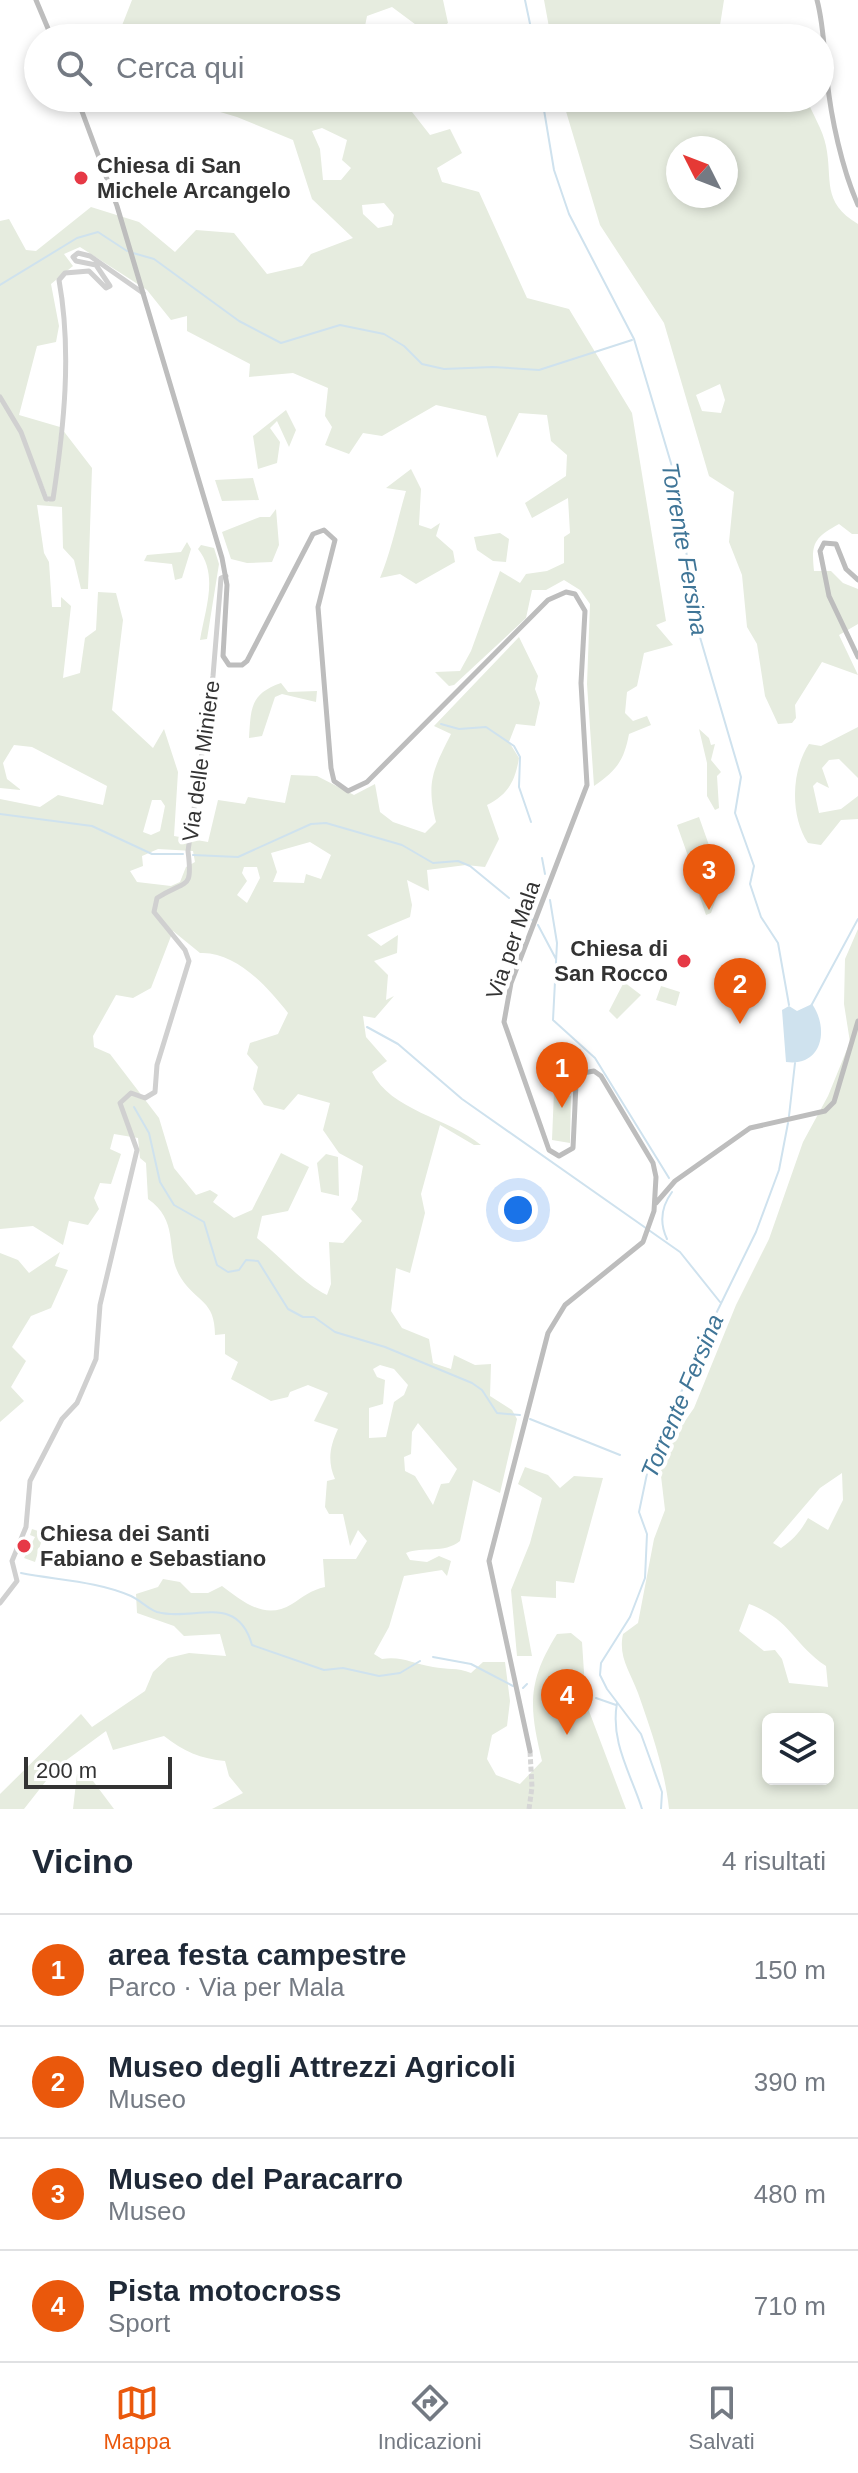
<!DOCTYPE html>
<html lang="it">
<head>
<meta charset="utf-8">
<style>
  :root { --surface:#fff; --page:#f6f6f7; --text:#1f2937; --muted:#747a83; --line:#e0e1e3; --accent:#ea580c }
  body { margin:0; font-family:Arial,sans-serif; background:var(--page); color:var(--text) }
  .controls { position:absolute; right:24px; bottom:24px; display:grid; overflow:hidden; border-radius:12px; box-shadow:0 4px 12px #0003 }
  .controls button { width:72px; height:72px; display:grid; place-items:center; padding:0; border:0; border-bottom:2px solid var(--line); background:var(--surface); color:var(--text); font:40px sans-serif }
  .compass { position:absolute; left:666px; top:136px; width:72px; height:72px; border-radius:50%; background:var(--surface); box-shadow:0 4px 12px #0003; rotate:312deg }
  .scale { position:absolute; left:24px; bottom:20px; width:148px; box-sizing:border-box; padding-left:8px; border:4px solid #333; border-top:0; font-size:22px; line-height:28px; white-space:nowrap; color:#333; -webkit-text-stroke:6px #fff; paint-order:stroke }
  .you { position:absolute; left:518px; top:1210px; width:28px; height:28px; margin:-20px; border:6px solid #fff; border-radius:50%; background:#1a73e8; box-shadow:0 0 0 12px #1a73e833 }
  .badge { display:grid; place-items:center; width:52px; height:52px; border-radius:50%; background:var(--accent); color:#fff; font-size:26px; font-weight:700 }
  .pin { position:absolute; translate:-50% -66px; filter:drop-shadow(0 2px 4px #0008) }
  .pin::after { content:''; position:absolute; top:42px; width:28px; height:24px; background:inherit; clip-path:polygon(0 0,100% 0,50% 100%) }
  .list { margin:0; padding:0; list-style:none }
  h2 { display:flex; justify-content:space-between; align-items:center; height:104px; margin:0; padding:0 32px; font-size:34px }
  h2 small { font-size:26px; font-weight:400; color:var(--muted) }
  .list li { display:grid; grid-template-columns:52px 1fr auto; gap:24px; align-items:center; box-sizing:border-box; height:112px; padding:0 32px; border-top:2px solid var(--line) }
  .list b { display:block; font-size:30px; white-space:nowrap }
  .list p { margin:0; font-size:26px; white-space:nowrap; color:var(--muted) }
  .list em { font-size:26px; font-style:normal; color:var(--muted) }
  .icon { flex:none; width:44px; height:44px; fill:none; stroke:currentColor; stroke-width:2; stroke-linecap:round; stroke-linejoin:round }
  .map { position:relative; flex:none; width:858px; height:1809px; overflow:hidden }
  .search { position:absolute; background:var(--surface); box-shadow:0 4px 12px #0003; left:24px; right:24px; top:24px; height:88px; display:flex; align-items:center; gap:20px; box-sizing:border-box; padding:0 28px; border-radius:44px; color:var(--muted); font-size:30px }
  .sheet { height:552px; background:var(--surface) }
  nav { display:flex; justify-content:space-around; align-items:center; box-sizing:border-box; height:112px; border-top:2px solid var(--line); background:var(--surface); font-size:22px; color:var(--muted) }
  nav a { display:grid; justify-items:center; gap:4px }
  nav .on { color:var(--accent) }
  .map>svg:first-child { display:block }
  .green { fill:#e6ecdf; fill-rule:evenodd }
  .water { fill:#cfe2ee }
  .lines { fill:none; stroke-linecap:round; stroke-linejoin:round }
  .stream { stroke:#cfe2ee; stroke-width:2 }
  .secondary-tunnel { stroke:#d6d6d6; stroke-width:5; stroke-dasharray:5 2.5; stroke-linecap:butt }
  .tertiary { stroke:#d0d0d0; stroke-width:5 }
  .secondary { stroke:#bdbdbd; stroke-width:5 }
  .poi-dot { fill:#e63946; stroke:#fff; stroke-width:3 }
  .labels { text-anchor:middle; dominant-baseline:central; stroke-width:8; stroke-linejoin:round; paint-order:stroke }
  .poi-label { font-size:22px; font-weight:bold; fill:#333; stroke:#fff; text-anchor:start }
  .street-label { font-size:22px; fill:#333; stroke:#fff }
  .water-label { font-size:24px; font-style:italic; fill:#3f7597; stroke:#fff }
</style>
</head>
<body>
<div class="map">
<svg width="858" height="1809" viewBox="0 0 858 1809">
  <rect width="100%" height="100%" fill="#fff"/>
  <!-- green -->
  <path class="green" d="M132,0H443L448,23L431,36L392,7L367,16L364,31L356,38H130L121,28Z
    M544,0H724L718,38H551Z
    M173,98H378L405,103L430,135L450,129L462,153L437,168L442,182L479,192L527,298L569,309L632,413L666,621L656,625L673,645L644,653L637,686L627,692L625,713L633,721L647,716L651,725L629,734C624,761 616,771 594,786L587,684L590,604L580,590L564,580L546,590H532L526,618L454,685L449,686L435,672L460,671L471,651L500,571L520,583L526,574L547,571L564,563V537L570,533L568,498L532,518L525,503L566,476L567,455L551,441L547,415L519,413L497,458L486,416L436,405L382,436L363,433L349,454L325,445L332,427L325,416L328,388L293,373L249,377L250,364L187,331V316L171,320L147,290L80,247L64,254L73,266L51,284L59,326L56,342L37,346L19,415L60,427L53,499L49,500L22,432L0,396V221L9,219L26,250L36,251L91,207L139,222L175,252L196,230L234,233L267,274L302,266L311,254L353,238L312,199L293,140L237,117ZM322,128L347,140L342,160L351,168L341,180H323L320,149L312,131ZM384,203L394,215L392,225L378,228L363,214L362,205Z
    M562,98H712V108L735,111L755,98H806C812,113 823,130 826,146C833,180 821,202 858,224V534H852L839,524C814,538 811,543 814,571H831L843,583L858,589V624L839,635L858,675L822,662L795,705L796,718L792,723L778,724L765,696L757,644L747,627L742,575L729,542L734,492L709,476L664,323L600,225ZM678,148H726V196H678ZM720,384L725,400L721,413L702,411L696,395Z
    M0,398L10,411L48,502L54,499L62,429L92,468L88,589H81L74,560L63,548L62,507L37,505L44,553L49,562L52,607H61V597L71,606L63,678L80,673L85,638L96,630L98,592L116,593L123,620L112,710L153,748L164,729L178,772L174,836L208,842L218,800L245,804L248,797L285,803L291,775L317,776L354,795L375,784L380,812L393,822L425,833L436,822C426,782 433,770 451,734L434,726L519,637L538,676L535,689L540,703L535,726L516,724L509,742L519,758C515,782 508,794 487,805L499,839L485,867L466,865L427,870L429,891L407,880L412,905L410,917L367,935L381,946L398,935L397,953L374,961L388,975L386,1000L394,996L375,1018L363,1016L366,1037L387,1061L372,1072C391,1111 447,1117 481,1145H474L440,1125L421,1194L425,1213L410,1273L396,1268L391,1311L402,1328L429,1339L433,1363L451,1369L454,1355L475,1365L491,1364L490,1396L512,1410L517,1419L500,1493L473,1480L460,1541C444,1554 423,1546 406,1553L410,1560L427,1562L439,1556L451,1561L447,1576L442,1570L404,1576L389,1627L374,1654L382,1659C403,1656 413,1664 433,1667C447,1670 457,1667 471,1673L483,1662H505L510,1701L507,1726L492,1735L487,1759L496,1775L520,1784L542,1761C529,1707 527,1682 557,1634L571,1633L582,1642L586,1703L626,1809H212L243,1793L229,1776L225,1761C201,1759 183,1751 164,1736L113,1750L106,1731L57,1767L24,1809H0V1794L81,1714L92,1727L145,1691L153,1672L168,1658L189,1653L226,1656L220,1634L184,1636L174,1626L137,1613L136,1594L158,1587L163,1579L180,1582L191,1593H208L222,1586C242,1601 265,1621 292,1604C303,1597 311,1590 325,1587L323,1559H356L367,1541L358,1530L350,1546L343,1514H329L325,1507L327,1481L335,1479C327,1461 330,1446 338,1429L314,1421L328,1393L308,1385L290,1392L288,1397L271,1401L231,1379L238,1362L225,1354V1334L215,1335C215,1300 197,1303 181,1278C164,1252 181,1222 148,1199L146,1163L140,1158L138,1138L114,1134L110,1149L121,1154L111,1184L100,1183L94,1198L99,1209L88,1225L69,1221L63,1245L33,1226L0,1229V799L40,807L58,795L103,805L107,786L32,747L14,745L3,763L7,779L21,790L0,788ZM152,800H161L165,806L160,831L151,835L143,832ZM310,842L331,855L321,879L306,874L304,883L273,882L277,872L271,853ZM158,849L193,851L195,862L186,867L180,882L171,886L137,882L130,871L143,866L142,856ZM244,867H257L260,878L247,903L237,895L247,881L242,873ZM173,931L200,953C235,951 267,986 288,1013L278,1034L250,1043L247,1054L258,1067L253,1089L264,1105L284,1110L298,1094L330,1103L323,1130L339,1153L363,1166L357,1200L351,1209L362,1221L343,1243L329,1242L331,1284L327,1295C302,1283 280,1256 257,1238L262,1216L288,1211L309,1167L281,1153L252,1210L234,1218L213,1202L218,1195L210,1190L196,1195L174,1168L159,1118L110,1054L94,1047L93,1036L116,995L133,998L151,988ZM380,1365L394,1369L408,1385L404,1395L394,1402L386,1437L369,1438V1408L383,1404L385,1380L377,1377L373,1369ZM418,1423L457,1469L449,1483L441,1484L433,1505L415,1476L405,1471L404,1457L411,1454L412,1432Z
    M286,410L296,430L289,447L277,421L270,428L280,442L277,463L258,469L253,436Z
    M411,469L421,489L419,525L431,529L440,523L436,536L453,551L455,562L416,584L400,574L380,578C392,549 397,521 406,491L386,488Z
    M253,478L259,500L222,501L215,480Z
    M276,509L279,545L272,562L247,563L231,559L222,532L260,517H270Z
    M500,533L509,539L506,562L493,561L477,550L474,537Z
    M187,542L191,549L182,578L175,580L172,564L144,561L147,555L181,552Z
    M201,545L214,548L219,564L207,639L200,640C205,609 219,575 198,549Z
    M281,683L288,692L317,691L316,702L282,694L275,697L262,736L249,738C251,708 250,694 281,683Z
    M858,727V778L839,759L829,760L822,768L829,788L817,782L813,786L819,813L841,809L858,796V819L841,820L821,845L808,843C790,816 791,771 809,744L821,746Z
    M699,729L709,738L711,745L715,744L711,760L721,772L717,776L719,808L715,810L707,796V763Z
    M699,817L716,865L694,873L677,825Z
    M712,871L721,872L724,876L711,913L706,915L694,880Z
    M858,929V1809H669C665,1770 651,1730 638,1693C630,1671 618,1657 623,1634L638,1623L654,1539L665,1510L659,1459L694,1408L736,1305L769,1239L803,1142L828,1096L850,1042L844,1004L845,959ZM842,1473L843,1500L828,1530L808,1518C800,1532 794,1539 781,1548L773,1543L820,1488ZM749,1604C792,1620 791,1642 826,1666L828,1687L789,1683L782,1659L775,1650L764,1651L739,1631ZM768,1719H828V1779H768Z
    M624,982L641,995L617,1019L609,1011Z
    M661,986L680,992L676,1006L656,1000Z
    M554,1091L571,1096L570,1143L552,1140Z
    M326,1154L338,1157L339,1196L321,1192L317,1163Z
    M60,1252L55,1266L68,1270L51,1308L31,1316L12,1347L26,1361L11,1387L24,1401L0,1422V1253L18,1260L29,1273Z
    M525,1467L548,1475L560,1488L574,1476L603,1478L574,1583L556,1581V1598L521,1596L532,1656H517L511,1590L530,1543L542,1498L518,1484Z
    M32,1529L44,1533L35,1562L24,1558L35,1537L30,1535Z
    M77,1774L90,1777L114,1809H73Z"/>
  <!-- water -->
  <path class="water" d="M812,1004C829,1028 823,1067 786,1062L782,1010L789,1006L797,1011Z"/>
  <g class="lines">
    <!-- stream -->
    <path class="stream" d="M525,0L533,38
      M542,98L554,170L569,214L634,339L676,480L697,627L741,777L735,813L754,866L750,884L761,917L778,943L789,1005
      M133,253L154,259L239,321L281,343L340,325L384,334L404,346L422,364L444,369L493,367L539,370L632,340
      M0,285L77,238L98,232L127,251
      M441,724L459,729L486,727L514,746L520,757L519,787L531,822
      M0,814L92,826L152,854H183
      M193,855L238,857L311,824L326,823L402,845L433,863L458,861L470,866L509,898
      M542,858L545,874
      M550,900L557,943L553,1020L595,1058L669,1178
      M521,907L532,920
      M538,925L556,959
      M811,1006L858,919
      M367,1027L398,1044L462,1099L680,1252L720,1302
      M134,1107L149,1133L160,1182L174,1205L204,1222L217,1265L228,1272L239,1270L246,1260L258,1261L288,1309L303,1317H314L335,1332L385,1347L472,1383L482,1390L497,1413L520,1415
      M789,1116L795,1063
      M667,1239C659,1222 661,1207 672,1192
      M530,1419L620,1455
      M21,1573C56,1580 97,1581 131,1596C140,1600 148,1609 157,1612C194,1622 237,1592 252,1645L324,1670L343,1668L379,1676L400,1673L420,1661
      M433,1657L471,1664L513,1686
      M523,1688L527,1684
      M596,1698L616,1705
      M617,1703C610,1742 631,1774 642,1809
      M661,1809L662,1792L641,1734L607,1689L600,1675L601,1663L630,1617L645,1578L647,1534L639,1512L649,1464L669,1412L693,1372L708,1330L756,1232L779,1170L788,1123"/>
    <!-- secondary-tunnel -->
    <path class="secondary-tunnel" d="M529,1809L532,1787L530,1751"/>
    <!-- tertiary -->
    <path class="tertiary" d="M0,397L21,432L46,499H53C64,427 72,352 59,280L65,273L89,271L106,288L110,286L96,265L76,261L73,257L78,253L90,256L143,293
      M0,1603L17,1581L12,1561L26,1527L30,1481L62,1419L77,1403L96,1359L100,1305L137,1150L120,1103L131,1093L145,1098L155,1092L157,1065L189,961L185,950L154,912L157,898C187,879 193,891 188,851L213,676L221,578L226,576"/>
    <!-- secondary -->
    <path class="secondary" d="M36,0L52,38
      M817,0C824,26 824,52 827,79C831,118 842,169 858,205
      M77,98L117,206L222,558L227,585L223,656L229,665H242L247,661L313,534L324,530L335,540L318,607L331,768L334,781L348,791L367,782L548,600L566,592L575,594L585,611L581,683L587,785L511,983L504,1022L549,1150L559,1156L573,1148L576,1084L583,1073L594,1071L601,1076L653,1163L656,1177L654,1211L643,1242L565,1305L548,1333L489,1561L530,1751
      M858,580L846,569L836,544L824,543L820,551L829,596L858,657
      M656,1203L675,1181L750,1128L825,1111L834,1102L858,1021"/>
  </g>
  <!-- markers -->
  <g class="poi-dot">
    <circle cx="81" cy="178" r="8"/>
    <circle cx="684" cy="961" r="8"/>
    <circle cx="24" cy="1546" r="8"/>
  </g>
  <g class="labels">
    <!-- poi labels -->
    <g class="poi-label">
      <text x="97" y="165">Chiesa di San<tspan x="97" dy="25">Michele Arcangelo</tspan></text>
      <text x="668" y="948" text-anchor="end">Chiesa di<tspan x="668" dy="25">San Rocco</tspan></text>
      <text x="40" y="1533">Chiesa dei Santi<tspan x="40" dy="25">Fabiano e Sebastiano</tspan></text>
    </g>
    <!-- street labels -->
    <g class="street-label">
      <text transform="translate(201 761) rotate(-82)">Via delle Miniere</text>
      <text transform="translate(513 940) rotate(-71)">Via per Mala</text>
    </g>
    <!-- water labels -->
    <g class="water-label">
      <text transform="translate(685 549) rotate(80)">Torrente Fersina</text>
      <text transform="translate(682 1396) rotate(-67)">Torrente Fersina</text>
    </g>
  </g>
</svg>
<div class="controls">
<button><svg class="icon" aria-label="layers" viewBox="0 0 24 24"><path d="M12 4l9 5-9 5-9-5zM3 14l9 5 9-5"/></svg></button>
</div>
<svg class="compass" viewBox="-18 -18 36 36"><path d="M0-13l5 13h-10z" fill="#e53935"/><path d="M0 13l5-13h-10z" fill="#747a83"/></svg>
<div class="scale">200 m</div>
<div class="you"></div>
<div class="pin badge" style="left:562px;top:1108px">1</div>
<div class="pin badge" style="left:740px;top:1024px">2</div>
<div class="pin badge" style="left:709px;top:910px">3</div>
<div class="pin badge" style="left:567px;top:1735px">4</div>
<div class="search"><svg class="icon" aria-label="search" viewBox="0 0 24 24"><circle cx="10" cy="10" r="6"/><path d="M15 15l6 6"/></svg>Cerca qui</div>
</div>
<section class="sheet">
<h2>Vicino<small>4 risultati</small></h2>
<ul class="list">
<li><span class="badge">1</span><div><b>area festa campestre</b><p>Parco · Via per Mala</p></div><em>150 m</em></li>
<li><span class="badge">2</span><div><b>Museo degli Attrezzi Agricoli</b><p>Museo</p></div><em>390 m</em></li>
<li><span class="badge">3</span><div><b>Museo del Paracarro</b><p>Museo</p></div><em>480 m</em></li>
<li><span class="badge">4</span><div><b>Pista motocross</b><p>Sport</p></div><em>710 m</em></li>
</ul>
</section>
<nav>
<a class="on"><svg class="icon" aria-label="map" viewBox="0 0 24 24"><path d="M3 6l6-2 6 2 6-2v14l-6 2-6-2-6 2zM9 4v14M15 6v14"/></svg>Mappa</a>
<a><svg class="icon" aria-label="directions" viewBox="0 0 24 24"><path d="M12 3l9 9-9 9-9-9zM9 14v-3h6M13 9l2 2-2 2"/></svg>Indicazioni</a>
<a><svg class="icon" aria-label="saved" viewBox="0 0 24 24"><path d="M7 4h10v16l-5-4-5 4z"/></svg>Salvati</a>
</nav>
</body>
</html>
